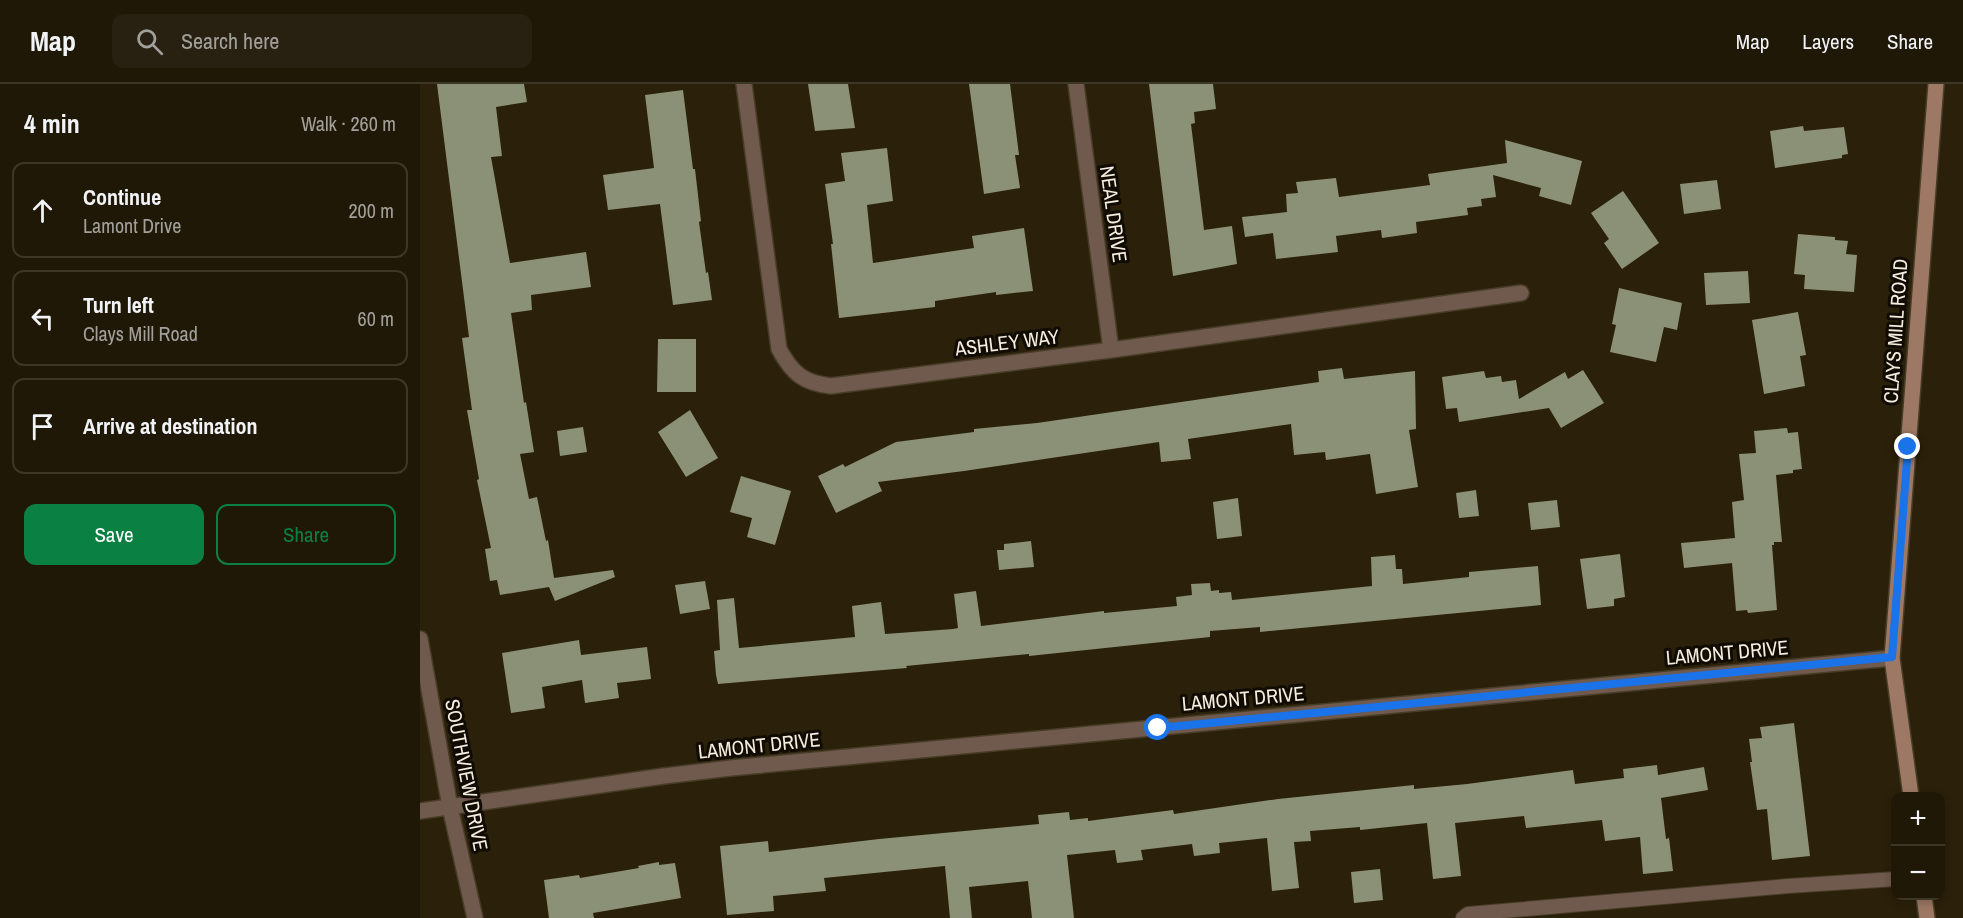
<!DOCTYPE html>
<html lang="en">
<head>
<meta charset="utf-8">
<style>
  :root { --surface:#201807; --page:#282111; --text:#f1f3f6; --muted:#a2a09b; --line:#3d3728; --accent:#0b8043 }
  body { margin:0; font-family:"Archivo Narrow",sans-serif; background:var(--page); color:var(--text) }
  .controls { position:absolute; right:18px; bottom:18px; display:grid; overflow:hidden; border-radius:12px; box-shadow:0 3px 9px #0003 }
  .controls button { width:54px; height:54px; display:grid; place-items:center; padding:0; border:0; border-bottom:2px solid var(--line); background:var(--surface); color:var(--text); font:30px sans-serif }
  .stop { position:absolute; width:18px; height:18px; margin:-14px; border:4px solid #1a73e8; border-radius:50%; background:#fff }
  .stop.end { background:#1a73e8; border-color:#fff; box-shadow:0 2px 6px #0008 }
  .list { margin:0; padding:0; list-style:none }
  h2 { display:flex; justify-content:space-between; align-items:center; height:78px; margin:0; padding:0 24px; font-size:26px }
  h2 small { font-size:20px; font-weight:400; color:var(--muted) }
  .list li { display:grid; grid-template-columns:39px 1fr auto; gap:18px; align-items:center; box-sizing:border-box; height:96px; margin:0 12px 12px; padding:0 12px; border:2px solid var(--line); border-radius:12px }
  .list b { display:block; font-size:22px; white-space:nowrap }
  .list p { margin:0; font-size:20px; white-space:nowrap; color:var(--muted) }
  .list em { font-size:20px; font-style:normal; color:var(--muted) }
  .actions { display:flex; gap:12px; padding:18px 24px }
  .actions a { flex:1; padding:14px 0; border:2px solid var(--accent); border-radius:12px; text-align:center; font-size:21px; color:var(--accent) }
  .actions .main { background:var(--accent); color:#fff }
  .icon { flex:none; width:33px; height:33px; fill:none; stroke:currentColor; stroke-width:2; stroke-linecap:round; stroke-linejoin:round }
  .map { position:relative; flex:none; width:1543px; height:834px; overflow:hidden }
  header { display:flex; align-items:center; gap:36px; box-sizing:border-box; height:84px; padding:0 30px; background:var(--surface); border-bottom:2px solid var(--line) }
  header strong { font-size:28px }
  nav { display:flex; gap:33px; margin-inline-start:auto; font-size:21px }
  .search { width:420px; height:54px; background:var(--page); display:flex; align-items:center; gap:15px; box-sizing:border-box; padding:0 21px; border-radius:12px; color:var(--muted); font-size:22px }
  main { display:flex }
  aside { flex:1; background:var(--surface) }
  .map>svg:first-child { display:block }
  .building { fill:#8b9176 }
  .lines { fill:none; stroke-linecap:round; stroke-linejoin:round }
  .lane-casing { stroke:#473d27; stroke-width:16 }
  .street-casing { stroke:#473d27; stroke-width:18 }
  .secondary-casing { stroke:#473d27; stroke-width:18 }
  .lane { stroke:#70594d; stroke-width:14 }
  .street { stroke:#70594d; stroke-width:15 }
  .secondary { stroke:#9d7864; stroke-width:15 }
  .route { stroke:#1a73e8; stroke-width:8 }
  .labels { text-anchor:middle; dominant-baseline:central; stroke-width:6; stroke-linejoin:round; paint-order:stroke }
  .street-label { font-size:20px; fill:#f5eee0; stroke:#100b03 }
</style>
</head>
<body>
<header>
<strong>Map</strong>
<div class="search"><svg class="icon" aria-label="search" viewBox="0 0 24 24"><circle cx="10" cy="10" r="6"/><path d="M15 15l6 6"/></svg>Search here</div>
<nav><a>Map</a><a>Layers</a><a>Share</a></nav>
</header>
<main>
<aside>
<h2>4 min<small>Walk · 260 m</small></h2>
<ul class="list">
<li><svg class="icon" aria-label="ahead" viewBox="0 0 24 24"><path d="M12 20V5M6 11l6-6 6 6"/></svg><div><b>Continue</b><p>Lamont Drive</p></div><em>200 m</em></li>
<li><svg class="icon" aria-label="left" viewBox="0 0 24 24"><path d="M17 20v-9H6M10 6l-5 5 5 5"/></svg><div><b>Turn left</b><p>Clays Mill Road</p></div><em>60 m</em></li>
<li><svg class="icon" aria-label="arrive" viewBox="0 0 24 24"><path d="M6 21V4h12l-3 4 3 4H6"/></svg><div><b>Arrive at destination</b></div></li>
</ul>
<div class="actions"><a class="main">Save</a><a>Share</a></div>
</aside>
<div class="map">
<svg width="1543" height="834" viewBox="0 0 1543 834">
  <rect width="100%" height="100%" fill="#2b2009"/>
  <!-- building -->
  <path class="building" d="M17,0H104L107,18L76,23L82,72L71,73L90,179L166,168L171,203L111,211L112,226L91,229L104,319L106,318L114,368L100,370L109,415L117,413L126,457L128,456L134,494L193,486L195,493L135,517L129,503L80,511L77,496L70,497L65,465L71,464L57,396L59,395L47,326H52L42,254L49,253Z
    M388,0H428L435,44L395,47Z
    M549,0H590L599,71H595L600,104L564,110Z
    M729,0H793L796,25L774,28L775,39L771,40L784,146L812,142L817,180L753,192Z
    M263,6L273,85H275L281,137L279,138L286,189L288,188L292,216L253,221L240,120L188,126L183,91L234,84L225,11Z
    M1383,42L1384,47L1424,43L1428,70L1422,71V74L1355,84L1350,47Z
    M1085,56L1162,77L1151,121L1119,112L1121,104L1073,91L1076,113L1061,115L1062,122L1047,124L1048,131L996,138L997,149L962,154L961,146L916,152L918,168L856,175L853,149L825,153L822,133L867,128L866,110L878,109L876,98L916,94L919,113L1010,101L1008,90L1087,79Z
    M467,64L473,117L447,121L453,179L554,164L552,152L604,144L613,207L576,211V208L515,217V223L419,234L411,160H413L405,100L425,97L421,69Z
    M1297,96L1301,125L1264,130L1260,100Z
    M1203,107L1239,159L1202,185L1184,159L1189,155L1171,129Z
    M1378,150L1415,153V156L1428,157L1426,170L1437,171L1434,208L1384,205L1385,191L1374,190Z
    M1328,187L1330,219L1286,221L1284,189Z
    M1199,204L1262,219L1257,246L1244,243L1236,278L1190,268L1196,241L1192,240Z
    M1378,228L1386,271L1380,272L1385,302L1344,310L1332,236Z
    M238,255H276V308H237Z
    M922,284L924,295L995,287L996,345L989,346L998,403L956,410L950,370L906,376L905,368L874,371L871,340L768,355L771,375L741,378L739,358L544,387L458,398L462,407L416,429L398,392L423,380L425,383L476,358L554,348V345L617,339L899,298L898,287Z
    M1163,286L1184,319L1141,344L1129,324L1039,338L1037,324L1026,325L1022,293L1064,287L1066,294L1081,292L1082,298L1096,296L1099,315L1145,288L1148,295Z
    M270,326L298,374L266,393L238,348Z
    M163,343L167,368L140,372L137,347Z
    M1367,344L1368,349L1378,348L1382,385L1373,386V389L1356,391L1362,458H1354V461H1352L1357,526L1328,529L1327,526L1316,527L1312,479L1264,484L1261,459L1315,454L1312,418L1324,416L1319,370L1336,369L1334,347Z
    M321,392L371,407L355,461L327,453L332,434L310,428Z
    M1056,406L1059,432L1039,434L1036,409Z
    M818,414L822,452L797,455L793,418Z
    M1137,416L1140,443L1111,446L1108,419Z
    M611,457L614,483L579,486L577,466H584V460Z
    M1200,470L1205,513L1194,515V522L1167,525L1160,475Z
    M975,471L976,485H982L983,500L1049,493V488L1118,482L1121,521L840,548V543L790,547V553L609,572V570L486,582L487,584L298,600L296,591L294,567L300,566L297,516L314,514L319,564L435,553L432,522L461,518L465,550L533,545L538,544L534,510L556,507L561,542L684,527V529L757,522L756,513L772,511L771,500L790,499L791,507L799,506V509L811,508L812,516L952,502L951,473Z
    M285,497L290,525L260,530L255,501Z
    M159,556L161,571L227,563L231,595L197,599L199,614L165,619L162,596L122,603L125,624L91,629L82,569Z
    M1374,639L1390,772L1352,776L1347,725L1337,726L1330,678H1332L1329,655L1342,654L1340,643Z
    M1237,681L1238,691L1284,683L1288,706L1241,714L1246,755L1249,754L1253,787L1223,790L1220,753L1185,757L1182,736L1106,744L1104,732L1035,739L1041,792L1013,795L1007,739L940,746V743L890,747L891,757L874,758L879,804L852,807L847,754L799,759L800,769L774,772L772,760L721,766L723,776L697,779L695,766L647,771L654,834H612L608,797L549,803L552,834H530L525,782L404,794L406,807L353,812L354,827L307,831L300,762L348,757L349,768L459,755L619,740L618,731L649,728L650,736L668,734V737L753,726L754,730L858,715L994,701V705L1047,700L1153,686L1155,700L1204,694L1203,685Z
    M239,778V781L255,779L261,814L173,829L174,834H129L124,796L159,791L160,794L219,784L218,782Z
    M960,785L963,816L934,819L931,788Z"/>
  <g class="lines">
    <!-- lane casing -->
    <g class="lane-casing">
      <path id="lane" d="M1043,834L1048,830L1368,802L1476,795"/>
    </g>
    <!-- street casing -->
    <g class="street-casing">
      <path id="street" d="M324,0L359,265C372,289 383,299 411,302L691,266L1101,209
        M656,0L691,266
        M0,555L30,723L55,834
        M0,727L244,692L311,684L1472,574"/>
    </g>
    <!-- secondary casing -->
    <g class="secondary-casing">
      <path id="secondary" d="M1491,712L1472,574L1516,0
        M1504,812L1507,834"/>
    </g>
    <!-- lane -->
    <use href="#lane" class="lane"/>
    <!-- street -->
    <use href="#street" class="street"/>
    <!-- secondary -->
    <use href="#secondary" class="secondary"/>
  </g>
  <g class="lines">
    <!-- route -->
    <path class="route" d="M738,644L1472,573L1488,363"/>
  </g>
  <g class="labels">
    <!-- street labels -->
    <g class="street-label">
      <text transform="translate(694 130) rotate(82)">NEAL DRIVE</text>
      <text transform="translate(1475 247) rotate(-86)">CLAYS MILL ROAD</text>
      <text transform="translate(587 258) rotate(-7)">ASHLEY WAY</text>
      <text transform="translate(1307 568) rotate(-5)">LAMONT DRIVE</text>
      <text transform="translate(823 614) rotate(-5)">LAMONT DRIVE</text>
      <text transform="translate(339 661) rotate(-6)">LAMONT DRIVE</text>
      <text transform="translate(47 691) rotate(79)">SOUTHVIEW DRIVE</text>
    </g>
  </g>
</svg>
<div class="controls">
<button>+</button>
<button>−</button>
</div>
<div class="stop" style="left:738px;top:644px"></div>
<div class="stop end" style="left:1488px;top:363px"></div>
</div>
</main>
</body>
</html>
